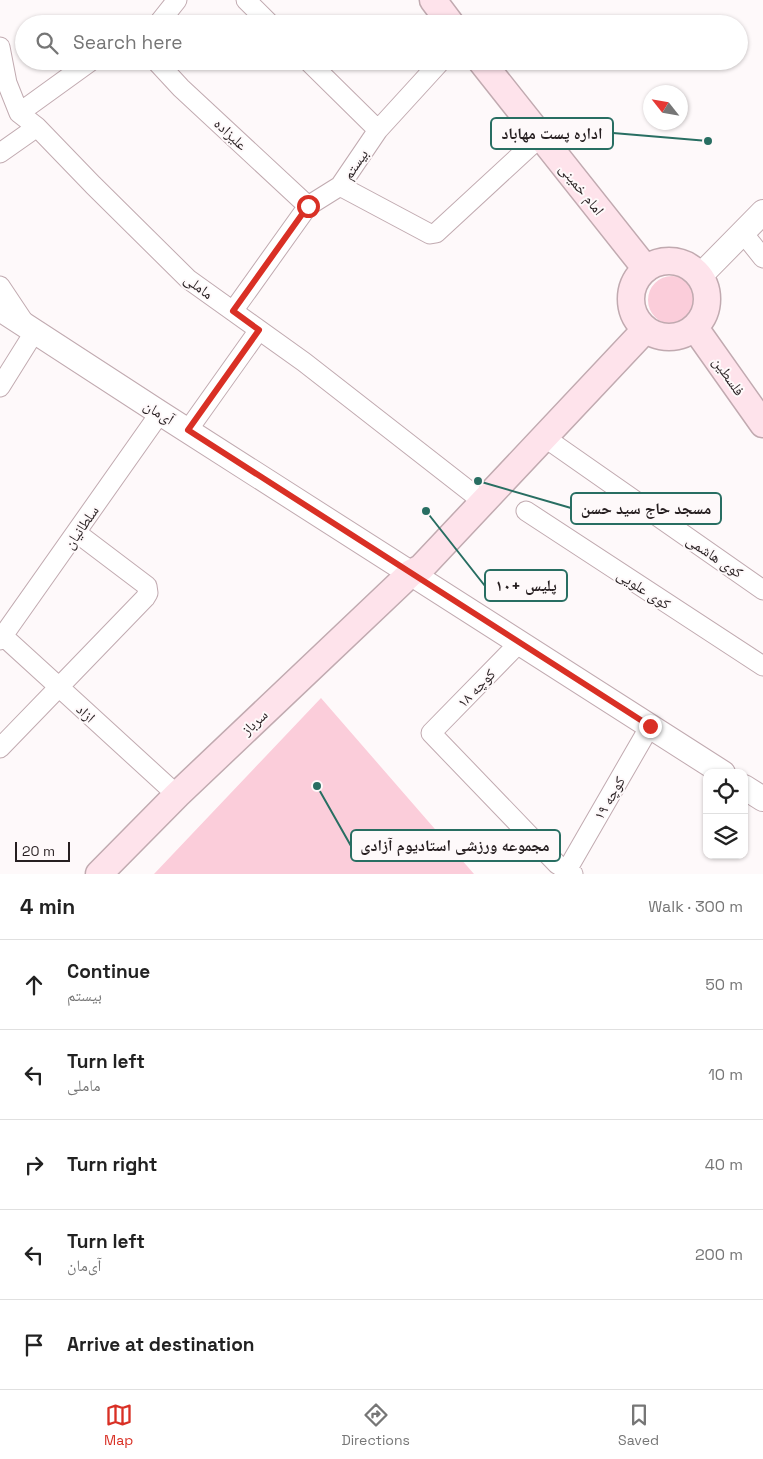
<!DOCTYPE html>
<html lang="en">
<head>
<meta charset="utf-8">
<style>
  :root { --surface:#fff; --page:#f2f2f2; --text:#222; --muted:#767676; --line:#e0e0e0; --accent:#d93025 }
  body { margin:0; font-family:"Space Grotesk","Noto Naskh Arabic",sans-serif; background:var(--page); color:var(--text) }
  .controls { position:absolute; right:15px; bottom:15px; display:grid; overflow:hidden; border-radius:10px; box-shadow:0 1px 4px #0004 }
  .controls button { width:45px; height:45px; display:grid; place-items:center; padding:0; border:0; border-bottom:1px solid var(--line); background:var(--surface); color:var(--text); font:25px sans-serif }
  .compass { position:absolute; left:643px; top:85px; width:45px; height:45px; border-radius:50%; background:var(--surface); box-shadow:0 1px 4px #0004; rotate:301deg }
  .scale { position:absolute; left:15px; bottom:12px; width:55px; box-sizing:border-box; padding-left:5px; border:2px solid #271f21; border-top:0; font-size:14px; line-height:18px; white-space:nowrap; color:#271f21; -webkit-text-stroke:4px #fef9fa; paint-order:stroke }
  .stop { position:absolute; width:15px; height:15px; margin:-11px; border:4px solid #d93025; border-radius:50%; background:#fff }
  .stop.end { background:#d93025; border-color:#fff; box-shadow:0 1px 5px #0008 }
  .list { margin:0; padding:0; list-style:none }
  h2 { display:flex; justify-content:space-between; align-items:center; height:65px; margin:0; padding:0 20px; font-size:21px }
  h2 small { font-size:16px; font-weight:400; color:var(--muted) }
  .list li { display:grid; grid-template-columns:32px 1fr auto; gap:15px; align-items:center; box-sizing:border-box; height:90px; padding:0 20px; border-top:1px solid var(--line) }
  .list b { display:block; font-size:19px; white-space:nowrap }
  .list p { margin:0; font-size:16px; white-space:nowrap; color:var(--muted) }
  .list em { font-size:16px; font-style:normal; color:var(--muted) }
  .icon { flex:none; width:28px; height:28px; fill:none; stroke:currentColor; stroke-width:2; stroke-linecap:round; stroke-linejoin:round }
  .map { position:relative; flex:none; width:763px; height:874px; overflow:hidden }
  .search { position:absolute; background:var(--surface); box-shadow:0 1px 4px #0004; left:15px; right:15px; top:15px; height:55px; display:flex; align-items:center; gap:12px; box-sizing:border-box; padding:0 18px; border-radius:28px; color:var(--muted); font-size:19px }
  .sheet { height:515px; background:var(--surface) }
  nav { display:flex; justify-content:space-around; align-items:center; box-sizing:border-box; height:70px; border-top:1px solid var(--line); background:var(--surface); font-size:14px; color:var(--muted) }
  nav a { display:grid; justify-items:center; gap:2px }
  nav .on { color:var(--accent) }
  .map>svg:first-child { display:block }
  .green { fill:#fbcdda }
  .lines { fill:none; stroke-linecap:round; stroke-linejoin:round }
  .minor-casing { stroke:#c1aab0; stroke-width:21 }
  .tertiary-casing { stroke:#c1aab0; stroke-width:26 }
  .secondary-casing { stroke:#c1aab0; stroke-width:29 }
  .minor { stroke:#fff; stroke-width:19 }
  .tertiary { stroke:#fff; stroke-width:24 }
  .secondary { stroke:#fee3eb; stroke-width:26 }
  .route { stroke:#d93025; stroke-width:6 }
  .labels { text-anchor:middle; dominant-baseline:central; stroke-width:4; stroke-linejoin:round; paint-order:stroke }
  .street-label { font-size:15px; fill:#271f21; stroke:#fef9fa }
  .leader { fill:none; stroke:#286e62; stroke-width:2 }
  .callout-dot { fill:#286e62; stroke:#fef9fa; stroke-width:2 }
  .callout { fill:#fef9fa; stroke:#286e62; stroke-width:2 }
  .callout-label { font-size:16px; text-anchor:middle; font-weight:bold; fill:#271f21 }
</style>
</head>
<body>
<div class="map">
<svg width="763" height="874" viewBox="0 0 763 874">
  <rect width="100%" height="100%" fill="#fef9fa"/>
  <!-- green -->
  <path class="green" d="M648 300a24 24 0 1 1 48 0a24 24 0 1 1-48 0Z
    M321,698L474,874H154Z"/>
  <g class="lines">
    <!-- minor casing -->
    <g class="minor-casing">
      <path id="minor" d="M246,0L270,24
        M158,24L177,0
        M0,47L7,83L19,113L37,127L93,185L188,279L304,362L477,497
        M156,61L181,88L308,206
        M308,61L378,130
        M19,113L91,61
        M0,153L37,127
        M340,186L430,234L436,233L540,137
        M743,233L763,258
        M0,286L24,322
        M233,311L308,206L340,186L378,130L441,61
        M0,387L35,331
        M188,430L259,330
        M544,437L763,590
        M526,511L763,666
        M3,636L59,687L145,598L148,593L147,586L77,533
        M0,640L160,413
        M520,642L431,733L557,864L573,874
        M0,748L59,687L177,795
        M567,870L650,726"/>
    </g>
    <!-- tertiary casing -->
    <g class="tertiary-casing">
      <path id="tertiary" d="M700,276L763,212
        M0,309L160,413L723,773
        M744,787L763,799"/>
    </g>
    <!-- secondary casing -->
    <g class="secondary-casing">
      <path id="secondary" d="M433,0L451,24
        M481,61L646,269
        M631 299a38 38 0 1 1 76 0a38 38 0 1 1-76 0Z
        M695,328L763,424
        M99,874L177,795L411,573L421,568L645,330"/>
    </g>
    <!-- minor -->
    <use href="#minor" class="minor"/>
    <!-- tertiary -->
    <use href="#tertiary" class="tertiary"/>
    <!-- secondary -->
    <use href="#secondary" class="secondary"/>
  </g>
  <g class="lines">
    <!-- route -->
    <path class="route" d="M308,206L233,311L259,330L188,430L650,726"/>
  </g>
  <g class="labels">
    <!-- street labels -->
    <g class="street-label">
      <text transform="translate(231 134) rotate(43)">علیزاده</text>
      <text transform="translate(355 164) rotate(-56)">بیستم</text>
      <text transform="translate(582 189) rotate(51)">امام خمینی</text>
      <text transform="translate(199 286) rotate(37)">ماملی</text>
      <text transform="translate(729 376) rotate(55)">فلسطین</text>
      <text transform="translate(159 412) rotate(32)">آی‌مان</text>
      <text transform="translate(81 527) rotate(-55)">سلطانیان</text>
      <text transform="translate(715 556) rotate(34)">کوی هاشمی</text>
      <text transform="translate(644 589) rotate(33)">کوی علویی</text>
      <text transform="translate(476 688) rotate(-46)">کوچه ۱۸</text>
      <text transform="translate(86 713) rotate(43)">ازاد</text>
      <text transform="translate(254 722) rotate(-43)">سرباز</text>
      <text transform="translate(609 798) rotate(-60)">کوچه ۱۹</text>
    </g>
  </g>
  <!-- callouts -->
  <path class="leader" d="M708 141L613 133M478 481L571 508M426 511L485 586M317 786L351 846"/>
  <g class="callout-dot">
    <circle cx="708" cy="141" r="5"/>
    <circle cx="478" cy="481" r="5"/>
    <circle cx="426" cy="511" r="5"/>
    <circle cx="317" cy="786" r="5"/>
  </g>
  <g class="callout">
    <rect x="491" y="118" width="122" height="31" rx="5"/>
    <rect x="571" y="493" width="150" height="31" rx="5"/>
    <rect x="485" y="570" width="82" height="31" rx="5"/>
    <rect x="351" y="830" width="209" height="31" rx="5"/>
  </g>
  <g class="callout-label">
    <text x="552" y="139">اداره پست مهاباد</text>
    <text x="646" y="514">مسجد حاج سید حسن</text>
    <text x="526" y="591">پلیس +۱۰</text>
    <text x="455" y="851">مجموعه ورزشی استادیوم آزادی</text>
  </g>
</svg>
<div class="controls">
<button><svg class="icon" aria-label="locate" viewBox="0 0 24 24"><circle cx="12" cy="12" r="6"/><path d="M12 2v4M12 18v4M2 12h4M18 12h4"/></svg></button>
<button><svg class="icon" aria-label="layers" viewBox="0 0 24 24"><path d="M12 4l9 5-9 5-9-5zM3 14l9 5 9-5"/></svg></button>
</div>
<svg class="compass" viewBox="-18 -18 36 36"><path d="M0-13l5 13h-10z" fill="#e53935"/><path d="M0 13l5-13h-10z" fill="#767676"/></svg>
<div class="scale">20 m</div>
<div class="stop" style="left:308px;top:206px"></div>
<div class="stop end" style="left:650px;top:726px"></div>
<div class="search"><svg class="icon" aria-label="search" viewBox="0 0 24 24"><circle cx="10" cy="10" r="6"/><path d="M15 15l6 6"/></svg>Search here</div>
</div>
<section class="sheet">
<h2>4 min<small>Walk · 300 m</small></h2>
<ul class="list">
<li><svg class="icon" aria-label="ahead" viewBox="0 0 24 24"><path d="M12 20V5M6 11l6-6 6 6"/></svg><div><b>Continue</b><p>بیستم</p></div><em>50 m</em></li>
<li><svg class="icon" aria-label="left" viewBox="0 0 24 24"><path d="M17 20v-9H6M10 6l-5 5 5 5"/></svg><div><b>Turn left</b><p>ماملی</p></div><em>10 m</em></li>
<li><svg class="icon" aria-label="right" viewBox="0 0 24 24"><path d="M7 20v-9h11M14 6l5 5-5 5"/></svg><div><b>Turn right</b></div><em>40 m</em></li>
<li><svg class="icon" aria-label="left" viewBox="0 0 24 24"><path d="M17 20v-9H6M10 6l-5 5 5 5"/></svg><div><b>Turn left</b><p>آی‌مان</p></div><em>200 m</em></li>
<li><svg class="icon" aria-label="arrive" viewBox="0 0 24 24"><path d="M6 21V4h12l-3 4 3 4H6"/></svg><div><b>Arrive at destination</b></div></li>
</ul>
</section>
<nav>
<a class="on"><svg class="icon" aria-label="map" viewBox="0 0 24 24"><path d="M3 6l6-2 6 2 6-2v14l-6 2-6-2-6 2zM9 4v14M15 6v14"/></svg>Map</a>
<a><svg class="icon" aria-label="directions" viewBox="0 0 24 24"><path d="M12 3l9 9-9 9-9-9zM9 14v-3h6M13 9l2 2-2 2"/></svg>Directions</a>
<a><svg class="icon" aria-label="saved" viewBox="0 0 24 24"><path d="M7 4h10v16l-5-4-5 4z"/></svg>Saved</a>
</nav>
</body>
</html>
